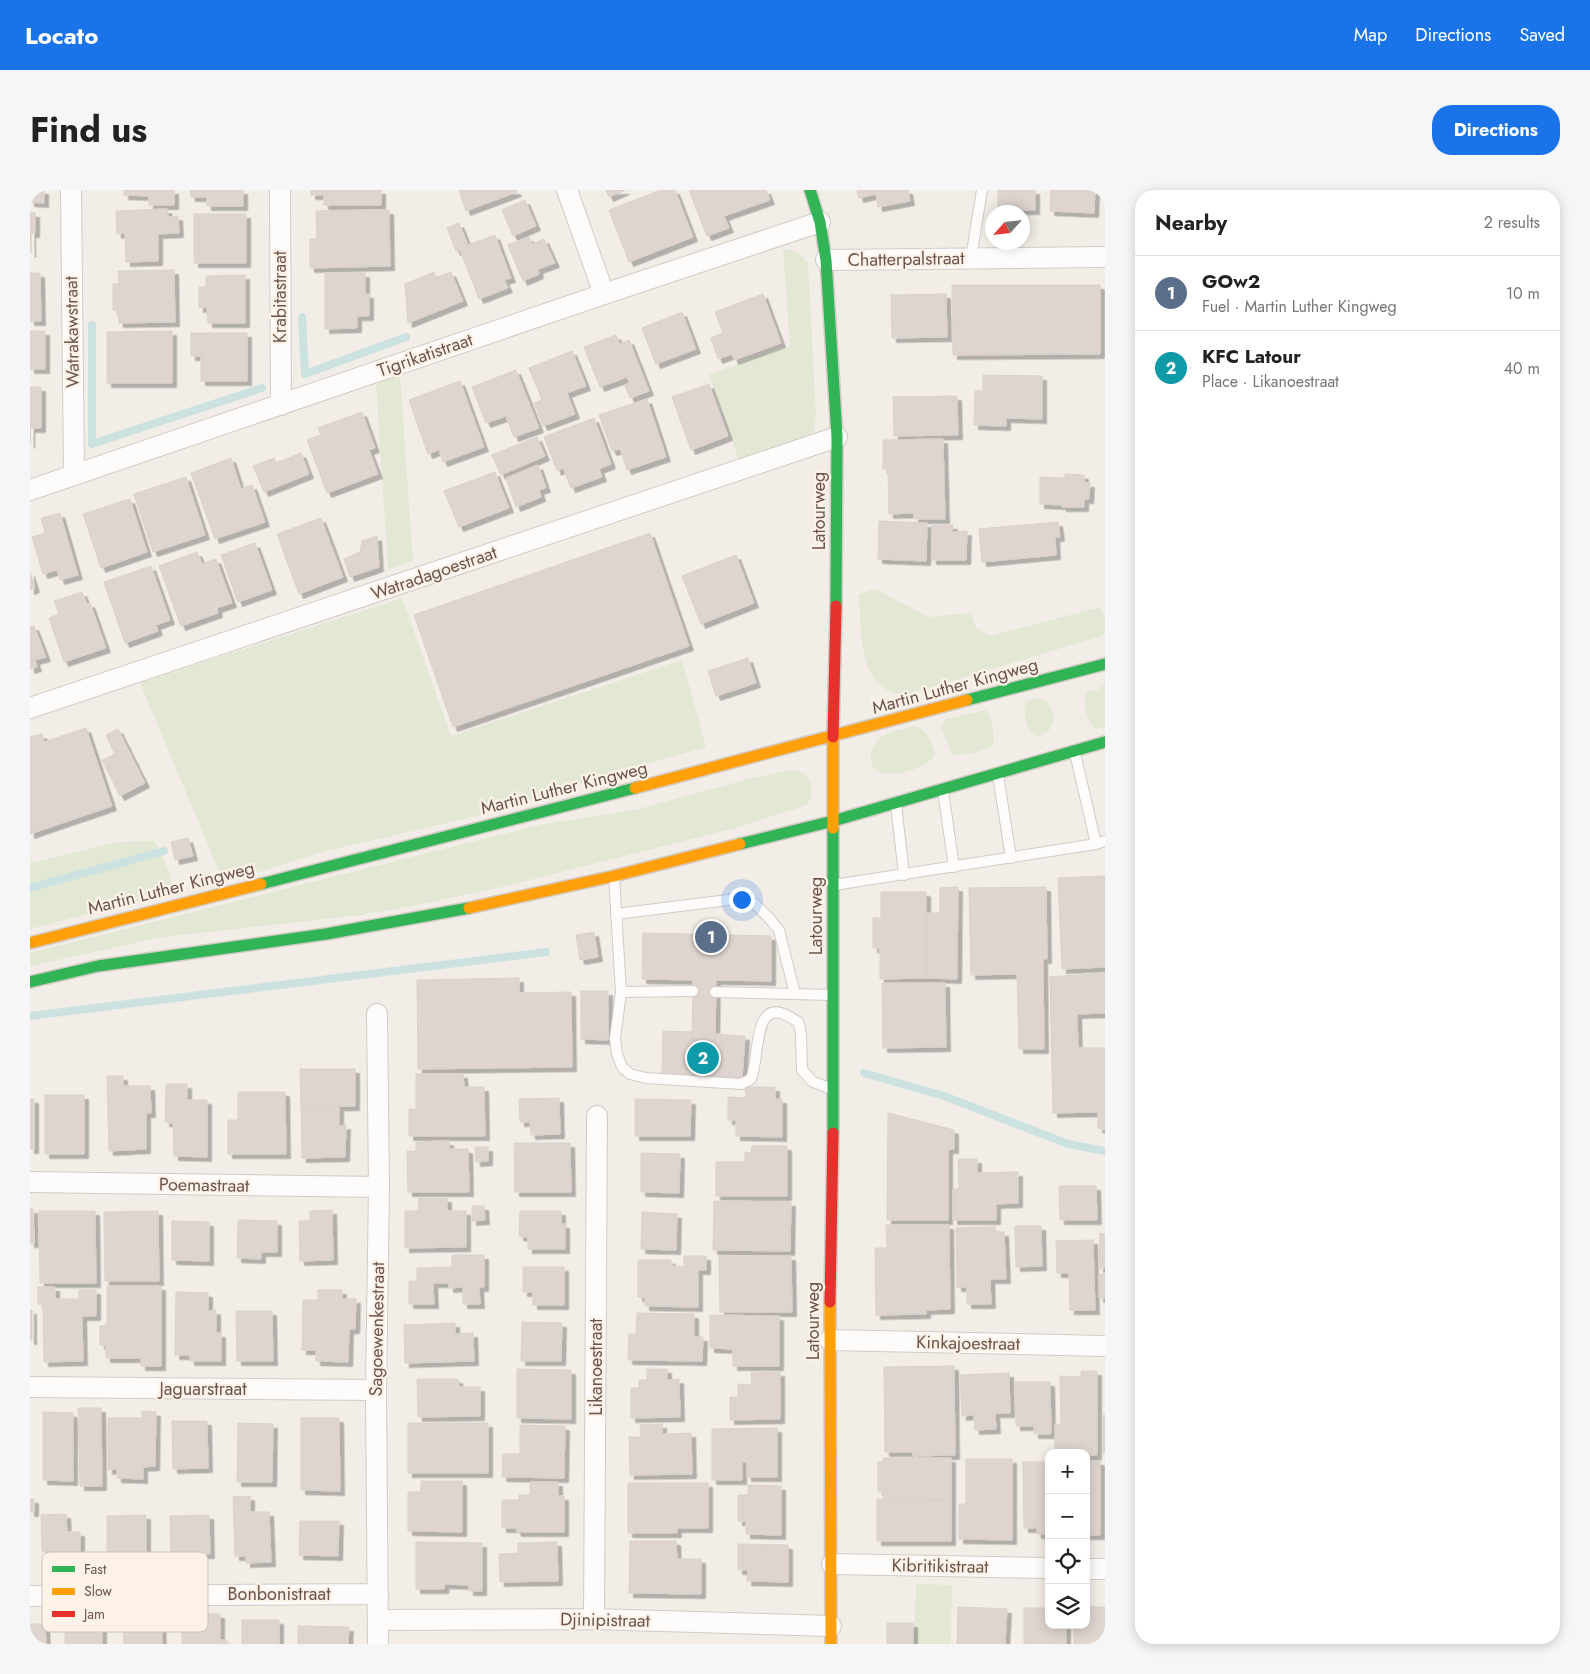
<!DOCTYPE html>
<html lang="en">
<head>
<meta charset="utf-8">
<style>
  :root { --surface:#fff; --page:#f6f6f6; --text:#222; --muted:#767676; --line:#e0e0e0; --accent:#1a73e8 }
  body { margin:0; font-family:Jost,sans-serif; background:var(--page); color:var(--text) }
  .controls { position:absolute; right:15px; bottom:15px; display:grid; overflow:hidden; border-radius:10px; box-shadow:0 2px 12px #0003 }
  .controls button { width:45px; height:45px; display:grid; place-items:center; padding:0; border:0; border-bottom:1px solid var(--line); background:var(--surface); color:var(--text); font:25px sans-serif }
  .compass { position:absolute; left:955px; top:15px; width:45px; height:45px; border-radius:50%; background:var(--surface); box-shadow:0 2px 12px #0003; rotate:243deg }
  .you { position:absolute; left:711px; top:709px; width:18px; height:18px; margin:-12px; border:4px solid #fff; border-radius:50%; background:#1a73e8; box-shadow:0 0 0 8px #1a73e833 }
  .badge { display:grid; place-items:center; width:32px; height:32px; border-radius:50%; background:var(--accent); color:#fff; font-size:16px; font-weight:700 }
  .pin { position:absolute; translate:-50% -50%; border:2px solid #fff; box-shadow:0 1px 5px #0006 }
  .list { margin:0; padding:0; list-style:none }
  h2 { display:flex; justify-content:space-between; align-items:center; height:65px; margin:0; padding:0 20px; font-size:21px }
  h2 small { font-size:16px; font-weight:400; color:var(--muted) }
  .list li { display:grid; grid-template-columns:32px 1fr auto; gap:15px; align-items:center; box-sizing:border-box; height:75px; padding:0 20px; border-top:1px solid var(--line) }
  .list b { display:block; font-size:19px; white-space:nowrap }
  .list p { margin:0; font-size:16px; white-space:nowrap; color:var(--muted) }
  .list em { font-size:16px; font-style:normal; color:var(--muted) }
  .icon { flex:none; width:28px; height:28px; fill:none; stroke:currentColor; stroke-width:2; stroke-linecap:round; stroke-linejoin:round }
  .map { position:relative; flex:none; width:1075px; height:1454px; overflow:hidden; border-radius:20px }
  header { display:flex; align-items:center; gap:30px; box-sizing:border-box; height:70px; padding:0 25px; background:var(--accent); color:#fff }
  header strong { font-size:24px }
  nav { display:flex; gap:28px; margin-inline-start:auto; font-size:18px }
  .intro { display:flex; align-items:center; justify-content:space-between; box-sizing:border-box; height:120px; padding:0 30px }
  h1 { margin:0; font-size:35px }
  .button { padding:12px 22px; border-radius:20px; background:var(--accent); color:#fff; font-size:18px; font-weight:700 }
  main { display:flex; gap:30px; padding:0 30px }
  aside { flex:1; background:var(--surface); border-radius:20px; box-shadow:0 2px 12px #0003 }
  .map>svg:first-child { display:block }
  .green { fill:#e2e8d3 }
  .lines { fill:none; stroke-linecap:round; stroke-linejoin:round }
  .stream { stroke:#cbe2e1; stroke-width:8 }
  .building { fill:#dfd5d0; stroke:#dbd0ca; filter:url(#shadow) }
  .lane-casing { stroke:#d2cac6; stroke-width:12 }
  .street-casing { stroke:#d2cac6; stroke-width:22 }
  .fast-casing { stroke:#d2cac4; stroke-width:14 }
  .slow-casing { stroke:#d2cac4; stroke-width:14 }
  .jam-casing { stroke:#d2cac4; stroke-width:14 }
  .lane { stroke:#fdfcfb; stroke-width:10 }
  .street { stroke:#fdfcfb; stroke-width:20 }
  .fast { stroke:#30b455; stroke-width:11 }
  .slow { stroke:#ff9f0a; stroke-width:11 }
  .jam { stroke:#e5322d; stroke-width:11 }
  .labels { text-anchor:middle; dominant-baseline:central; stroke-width:4.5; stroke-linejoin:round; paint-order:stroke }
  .street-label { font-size:18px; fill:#6c544c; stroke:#fcf2e8 }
  .key { fill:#fcf2e8; stroke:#d1c3b9; stroke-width:1 }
  .key-label { font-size:14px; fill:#6c544c }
</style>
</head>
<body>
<header>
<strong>Locato</strong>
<nav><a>Map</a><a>Directions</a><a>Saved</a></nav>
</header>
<div class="intro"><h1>Find us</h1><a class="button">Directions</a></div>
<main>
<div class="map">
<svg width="1075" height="1454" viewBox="0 0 1075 1454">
  <defs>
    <filter id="shadow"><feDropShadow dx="4.5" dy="4.5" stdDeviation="0" flood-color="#0004"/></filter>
  </defs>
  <rect width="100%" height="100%" fill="#f3ede7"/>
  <!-- green -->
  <path class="green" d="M753,59C765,60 770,64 778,73L786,227L784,241L776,248L709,271L679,185L760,156Z
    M370,185L383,371L358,379L346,193Z
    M845,399L899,427L940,423L946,437L959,446L1071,417L1075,430V445L879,504C827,507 831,439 829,404Z
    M372,408L421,546L652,470L676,557L588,582L456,624L296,661L194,693L110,493Z
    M1075,493V537L1065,539C1055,529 1054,516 1056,502L1067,500Z
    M1007,507C1019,510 1029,525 1021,537C1019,542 1012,544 1008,547C996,543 991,520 997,511Z
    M956,520C962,529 965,544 963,555C952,562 935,565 922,565L911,538L916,529Z
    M885,536C899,541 901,551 905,564C899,578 864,588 849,582C843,579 840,573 841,566C842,543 867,541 885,536Z
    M759,580C763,581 768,580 772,582C783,588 785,606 776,615C773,616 771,617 768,618L705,638L468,698L371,718L331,725L133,747L0,776V763L513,634L605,620L715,590Z
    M125,651L139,682L142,696L133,705L0,739V673L87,652Z
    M886,1394L922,1395L921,1454H884Z"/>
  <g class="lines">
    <!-- stream -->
    <path class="stream" d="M272,127L275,184L376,147
      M62,135V254L232,198
      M0,698L134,661
      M0,826L516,762
      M834,883L914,906L1038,954L1075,961"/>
  </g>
  <!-- building -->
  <path class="building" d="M0,0H14V13L0,12Z
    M94,0H144V15H119V6L94,5Z
    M160,0H213V16H177V7H161Z
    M281,0H351V15H294V5H281Z
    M429,0H486L487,2L436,21Z
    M576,0H595L579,7Z
    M631,0H645L663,47L599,72L579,20Z
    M659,0H736L740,10L694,26L699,38L677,46Z
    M827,0H878L880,11L848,17L846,4L829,8Z
    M968,0H1005V20H968Z
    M1021,0H1065L1064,23L1020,21Z
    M495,10L506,36L483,46L472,20Z
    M137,19L138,27L148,26L149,43L128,44V71L96,72L95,43L87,44L86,21Z
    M359,20L360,76L280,78V49H287L286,21Z
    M0,23H5V43H1V63Z
    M164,24H216V73H164Z
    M429,33L438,55L465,45L481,88L474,90L478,98L449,109L430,60L426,61L417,38Z
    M499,47L502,54L514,49L525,73L508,79L509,84L493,91L478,55Z
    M144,80L145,132L89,133L88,120H83V94H89L88,81Z
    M404,82L406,88L421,82L433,111L378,133L375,94Z
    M0,83H10L11,131H0Z
    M295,83H335V104H339V126H327V138L295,139Z
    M215,85V133H178L177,117L169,118V97H176V86Z
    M922,95H1070V164L923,165Z
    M733,104L751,153L704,170L702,164L688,169L681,148L693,143L685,122Z
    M916,104L917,147L862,148L861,105Z
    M652,122L666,159L626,174L612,138Z
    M0,141H15V179H0Z
    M142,141V193H77V142Z
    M161,143H217V191H171V166H161Z
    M586,145L590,154L599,150L619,201L600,208L595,195L600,194L597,187L570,197L554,157Z
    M542,161L556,196L537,203L545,224L513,236L504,213L512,210L499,178Z
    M486,180L509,238L484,247L476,226L456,233L442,197Z
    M953,185L1012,186V229L976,228V236L944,235L945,201H953Z
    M430,191L454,257L413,272L409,260L398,264L379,210Z
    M679,194L698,246L661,260L642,207Z
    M0,197H11V238H0V254Z
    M927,206L928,245L864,246L863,207Z
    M617,209L636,267L597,280L590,259L582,261L569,225Z
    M332,222L345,258L339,260L348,284L297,303L277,250L291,245L288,238Z
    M564,228L581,274L569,279L572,287L541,298L533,278L527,281L514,247Z
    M507,247L515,266L471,285L462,265Z
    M913,249L915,329H884V323L859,324L858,279H853V250Z
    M271,263L279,284L234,302L223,276L244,268L246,273Z
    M201,268L211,299L222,295L235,332L185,349L161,283Z
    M508,275L516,298L509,300L511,307L486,317L476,288Z
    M465,282L479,318L429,337L414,301Z
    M1035,284L1054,285V293H1060L1059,309H1054V317H1032L1031,315L1010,314V287L1035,288Z
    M156,287L175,345L123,362L104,304Z
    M100,309L117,362L71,378L53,324Z
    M30,323L48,385L30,390L27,380L13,384L2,347L15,343L11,328Z
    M291,328L313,387L269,404L247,344Z
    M849,331L897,333L896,371L848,369Z
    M1028,332L1030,347H1025L1026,365L952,372L949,339Z
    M902,335H923L922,342L937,341L936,370H902Z
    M620,343L659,456L423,537L384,425Z
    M347,346L349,377L320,387L314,369L330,362L332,351Z
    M225,353L242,400L208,412L191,365Z
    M167,362L172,374L186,369L202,413L187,418L188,423L151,436L129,376Z
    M706,365L724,413L671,434L652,386Z
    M121,376L140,430L126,435L128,441L95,453L74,392Z
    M0,382L5,398L0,400Z
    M52,402L57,414L60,413L76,458L34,472L19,428L29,424L24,411Z
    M4,436L16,467L5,470L7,477L0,479V437Z
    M718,468L726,493L686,506L678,481Z
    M56,538L82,616L0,644V547L12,544L14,552Z
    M88,539L115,593L90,606L72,570L85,564L76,545Z
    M158,648L163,666L145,670L141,652Z
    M1075,686V777L1032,779L1028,688Z
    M928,697L927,789L896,788V723H910V698Z
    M1016,697L1017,769H1013L1014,859H989L987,784L941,785L939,698Z
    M851,702H896V788L850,789V758H843V728H851Z
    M564,742L568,767L550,770L546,745Z
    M613,743L741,746V791L686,790L685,851L662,850L663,790L612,789Z
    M1075,783V823L1047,824L1048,858H1075V940L1068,938V922L1023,923L1020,787Z
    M489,788V803L541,802L542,877L388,879L387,790Z
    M852,793H915L916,857L853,858Z
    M551,801H578V850L551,849Z
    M633,841L662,842V850L685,851V844L715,846L712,888L632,885Z
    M270,879H325V916L271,917Z
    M386,884H433L434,897H454L455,946H379V919H386Z
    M77,886H93V896H120L121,923H116V959L79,961Z
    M136,894H157V910H177V967L144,966L143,933L135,932Z
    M715,897H745V909H752V947L706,946V930H698V907L716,908Z
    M208,902H255L256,964H198V930H208Z
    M15,905H54V964H15Z
    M529,908L530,944L501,945L500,932H490L489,909Z
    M0,909H4V959H0Z
    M605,909L661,910L660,946H605Z
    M271,917H309V936L316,935L315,967L272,968Z
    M858,923L924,940V959H918V1030H857Z
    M419,951V959H438L439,1002H378L377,961H386V952Z
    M484,953H540L541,1002H485Z
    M722,956H757V1006H686V972H715V962L721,963Z
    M445,957H458V971L446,972Z
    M611,963L650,964L649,1003L611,1002Z
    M928,969H947V983L988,982V1013L966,1014V1030H923V999H929Z
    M1029,996H1066L1067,1030H1030Z
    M389,1008H417V1021H436V1057L375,1058V1021H388Z
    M684,1011L761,1012L760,1061L683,1060Z
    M442,1016H454L455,1030L442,1031Z
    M0,1019H3L4,1053H0Z
    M302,1020L303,1070L270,1071L269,1031H280V1021Z
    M9,1021H65L66,1093H10Z
    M128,1021L129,1091H75L74,1022Z
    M490,1021H531V1034H535V1059H498V1047L489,1046Z
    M612,1022L647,1024L646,1060L611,1059Z
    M208,1030L247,1031V1062H231V1069L207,1068Z
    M142,1031L179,1032V1071L142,1070Z
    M856,1035H919L920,1119L896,1120V1124L846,1125L845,1058H857Z
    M985,1036H1011L1012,1076L986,1077Z
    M965,1037V1042H974L976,1089H960L961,1114H937V1097H927L926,1038Z
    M1070,1043L1075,1044V1078H1069Z
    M1063,1050L1065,1120H1040L1039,1083H1027L1026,1051Z
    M422,1065H454V1097H449L450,1114H433V1097L419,1098V1093H403L404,1114H379V1091H387V1078L422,1077Z
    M654,1066H676V1080H668V1117L615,1116V1107H608V1070H641V1076L654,1077Z
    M689,1066H761L762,1122H690Z
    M493,1077H534V1115H503V1102H493Z
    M1069,1084H1075V1108H1069Z
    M77,1096H131V1176H111V1168H76V1155H70V1136L77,1135Z
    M8,1097H25V1109H49V1100H66V1126H52L53,1171L14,1172L13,1115L8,1114Z
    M288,1100H312V1109H326L325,1139H319L318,1172L286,1171V1160H272L273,1110H288Z
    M146,1102L178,1103V1121L186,1120V1143H191V1171H160V1165H145Z
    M0,1120H2V1150H0Z
    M206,1121H242L243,1171H207Z
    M607,1123L664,1124V1147H673L672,1171L598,1170L599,1144H606Z
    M680,1125L749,1126V1176H703V1159L680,1158Z
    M492,1132L532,1133L531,1171H491Z
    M425,1133V1144L443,1143L444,1171L375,1173L374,1135Z
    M924,1176L925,1265L883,1266V1262H855L854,1177Z
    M487,1179L541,1180V1229L487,1228Z
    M617,1179H637V1190L649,1189L650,1227L601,1228V1198H609V1190H617Z
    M1051,1181H1067V1265L1056,1266V1263H1025V1235H1031L1030,1186L1051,1187Z
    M750,1182V1229L700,1230V1207H708V1194L722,1195L721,1183Z
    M979,1183L980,1223H965L966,1239L945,1240L944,1225L932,1226L930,1185Z
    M387,1189H428L429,1197H450V1226L388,1227Z
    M985,1192H1020L1021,1244H1004V1236H986Z
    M48,1218H71L72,1296H50Z
    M112,1221L126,1222L125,1276L113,1277V1289L87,1288V1279L78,1280V1228H112Z
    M13,1222L43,1223V1291L13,1290Z
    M1073,1225H1075V1263H1073Z
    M271,1228H309L310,1301L271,1300Z
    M142,1231H177L178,1278L143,1279Z
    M208,1233L243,1234L242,1292H207Z
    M378,1233H458V1283H378Z
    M632,1234V1244L661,1243L662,1284L600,1285L599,1247H611L610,1235Z
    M490,1235L535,1236L534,1288L472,1287L473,1264H490Z
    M747,1238V1287H717V1272H712V1290H682V1239Z
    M853,1268H921V1310L854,1309L853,1301H848V1272H853Z
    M936,1269H982V1350L929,1349V1314H936Z
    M1056,1271H1070V1345H1056Z
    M993,1272H1019V1344H1007V1338H994Z
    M391,1291H432V1342L378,1341V1302H391Z
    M500,1292H528V1306H534V1342H487L486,1338H472V1310H489V1305H500Z
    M598,1293H678V1338H647V1343H598Z
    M718,1295L751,1296V1345L716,1344V1331H708V1305H718Z
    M220,1306V1322H239L241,1372L216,1373V1366H205L203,1307Z
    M0,1309H4V1322H0Z
    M847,1309L921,1310V1351H847Z
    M36,1324L37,1342H50V1361H12L11,1325Z
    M116,1325V1364H77V1326Z
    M179,1325L180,1364H141L140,1326Z
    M270,1331H309L308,1366L269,1365Z
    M600,1351H646L647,1369H671V1404L599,1403Z
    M386,1352L452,1353V1401H439V1395L415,1394L414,1399H386Z
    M527,1352L528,1391L470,1392L469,1364L488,1363V1353Z
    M708,1354L758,1355V1392L717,1391L718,1380H708Z
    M928,1417L977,1419L975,1454H927Z
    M1056,1417H1075V1454H1044V1435H1056Z
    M994,1418H1019V1435H1036V1454H994Z
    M152,1423L190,1424V1450H197V1454H152Z
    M72,1426V1454H35V1427Z
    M131,1427L132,1454H94L93,1428Z
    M212,1430H249V1454H212Z
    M857,1433H883V1454H857Z
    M0,1434H15L16,1454H0Z
    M268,1436L319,1437L318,1454H268Z"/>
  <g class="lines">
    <!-- lane casing -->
    <g class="lane-casing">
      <path id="lane" d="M941,68L952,0
        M1045,563L1066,654
        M968,585L981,668
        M913,601L924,677
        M866,614L874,685
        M584,687L591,802L585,849L587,864L592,877L600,884L616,888L711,894L721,889C731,864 721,796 769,833L771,845L772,880L783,892L802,899
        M804,695L1066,654L1075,651
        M586,724L714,708L725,714L738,727L749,740L765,804
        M591,802L663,801
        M685,802L803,805"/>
    </g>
    <!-- street casing -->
    <g class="street-casing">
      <path id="street" d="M41,0L44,284
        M250,0L251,215
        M537,0L574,104
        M796,70L1075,67
        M0,300L574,104L790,32
        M0,518L807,247
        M347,824L349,997L346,1200L348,1454
        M0,992L349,997
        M800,1150L1075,1156
        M0,1197L346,1200
        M802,1374L1019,1378
        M1056,1379H1075
        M0,1406L348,1404
        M564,1429L567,926
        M348,1430L564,1429L801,1436"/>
    </g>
    <!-- fast casing -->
    <g class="fast-casing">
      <path id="fast" d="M780,0L790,32L796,70L807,247L806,416
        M937,510L1075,474
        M710,654L803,631L1075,552
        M231,694L605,598
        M0,792L68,776L296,744L439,718
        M803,943V638"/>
    </g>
    <!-- slow casing -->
    <g class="slow-casing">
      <path id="slow" d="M803,547V638
        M605,598L937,510
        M439,718L584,686L710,654
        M0,753L231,694
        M800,1112L801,1454"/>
    </g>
    <!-- jam casing -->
    <g class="jam-casing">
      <path id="jam" d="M803,547L806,416
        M800,1112L803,943"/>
    </g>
    <!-- lane -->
    <use href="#lane" class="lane"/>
    <!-- street -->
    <use href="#street" class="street"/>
    <!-- fast -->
    <use href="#fast" class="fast"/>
    <!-- slow -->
    <use href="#slow" class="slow"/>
    <!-- jam -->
    <use href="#jam" class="jam"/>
  </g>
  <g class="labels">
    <!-- street labels -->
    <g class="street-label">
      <text transform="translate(876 69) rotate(-1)">Chatterpalstraat</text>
      <text transform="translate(250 107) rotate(-90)">Krabitastraat</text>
      <text transform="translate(42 142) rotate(-91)">Watrakawstraat</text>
      <text transform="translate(395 165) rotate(-19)">Tigrikatistraat</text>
      <text transform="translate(789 321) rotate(-90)">Latourweg</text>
      <text transform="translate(404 383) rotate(-19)">Watradagoestraat</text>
      <text transform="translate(925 496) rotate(-15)">Martin Luther Kingweg</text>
      <text transform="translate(534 598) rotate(-14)">Martin Luther Kingweg</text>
      <text transform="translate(141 698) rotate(-14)">Martin Luther Kingweg</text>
      <text transform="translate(786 726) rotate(-90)">Latourweg</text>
      <text transform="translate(174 995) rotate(1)">Poemastraat</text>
      <text transform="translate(783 1131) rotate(-90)">Latourweg</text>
      <text transform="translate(347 1139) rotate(-89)">Sagoewenkestraat</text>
      <text transform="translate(938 1153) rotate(1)">Kinkajoestraat</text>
      <text transform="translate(566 1177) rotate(-90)">Likanoestraat</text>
      <text x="173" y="1199">Jaguarstraat</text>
      <text transform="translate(910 1376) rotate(1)">Kibritikistraat</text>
      <text x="249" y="1404">Bonbonistraat</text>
      <text transform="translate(575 1430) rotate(1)">Djinipistraat</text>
    </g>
  </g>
  <!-- legend -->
  <rect x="12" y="1362" width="166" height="80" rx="8" class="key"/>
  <rect x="22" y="1376" width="23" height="6" fill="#30b455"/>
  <rect x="22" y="1398" width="23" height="7" fill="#ff9f0a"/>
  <rect x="22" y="1421" width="23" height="6" fill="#e5322d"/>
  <g class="key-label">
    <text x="54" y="1384">Fast</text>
    <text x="54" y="1406">Slow</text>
    <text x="54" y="1429">Jam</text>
  </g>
</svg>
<div class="controls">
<button>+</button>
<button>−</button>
<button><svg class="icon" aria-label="locate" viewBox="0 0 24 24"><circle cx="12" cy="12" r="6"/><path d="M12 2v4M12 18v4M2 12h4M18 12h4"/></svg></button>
<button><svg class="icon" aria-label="layers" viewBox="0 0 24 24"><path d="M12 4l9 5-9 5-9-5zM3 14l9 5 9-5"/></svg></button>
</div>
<svg class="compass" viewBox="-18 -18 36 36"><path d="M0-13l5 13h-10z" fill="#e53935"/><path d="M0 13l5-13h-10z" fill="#767676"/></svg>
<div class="you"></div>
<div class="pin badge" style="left:681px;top:747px;background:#5c6f8a">1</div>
<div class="pin badge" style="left:673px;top:868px;background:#0f9aa8">2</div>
</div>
<aside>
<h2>Nearby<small>2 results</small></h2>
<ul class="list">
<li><span class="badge" style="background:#5c6f8a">1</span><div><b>GOw2</b><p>Fuel · Martin Luther Kingweg</p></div><em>10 m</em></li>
<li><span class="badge" style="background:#0f9aa8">2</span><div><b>KFC Latour</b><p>Place · Likanoestraat</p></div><em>40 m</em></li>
</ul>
</aside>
</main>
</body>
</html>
